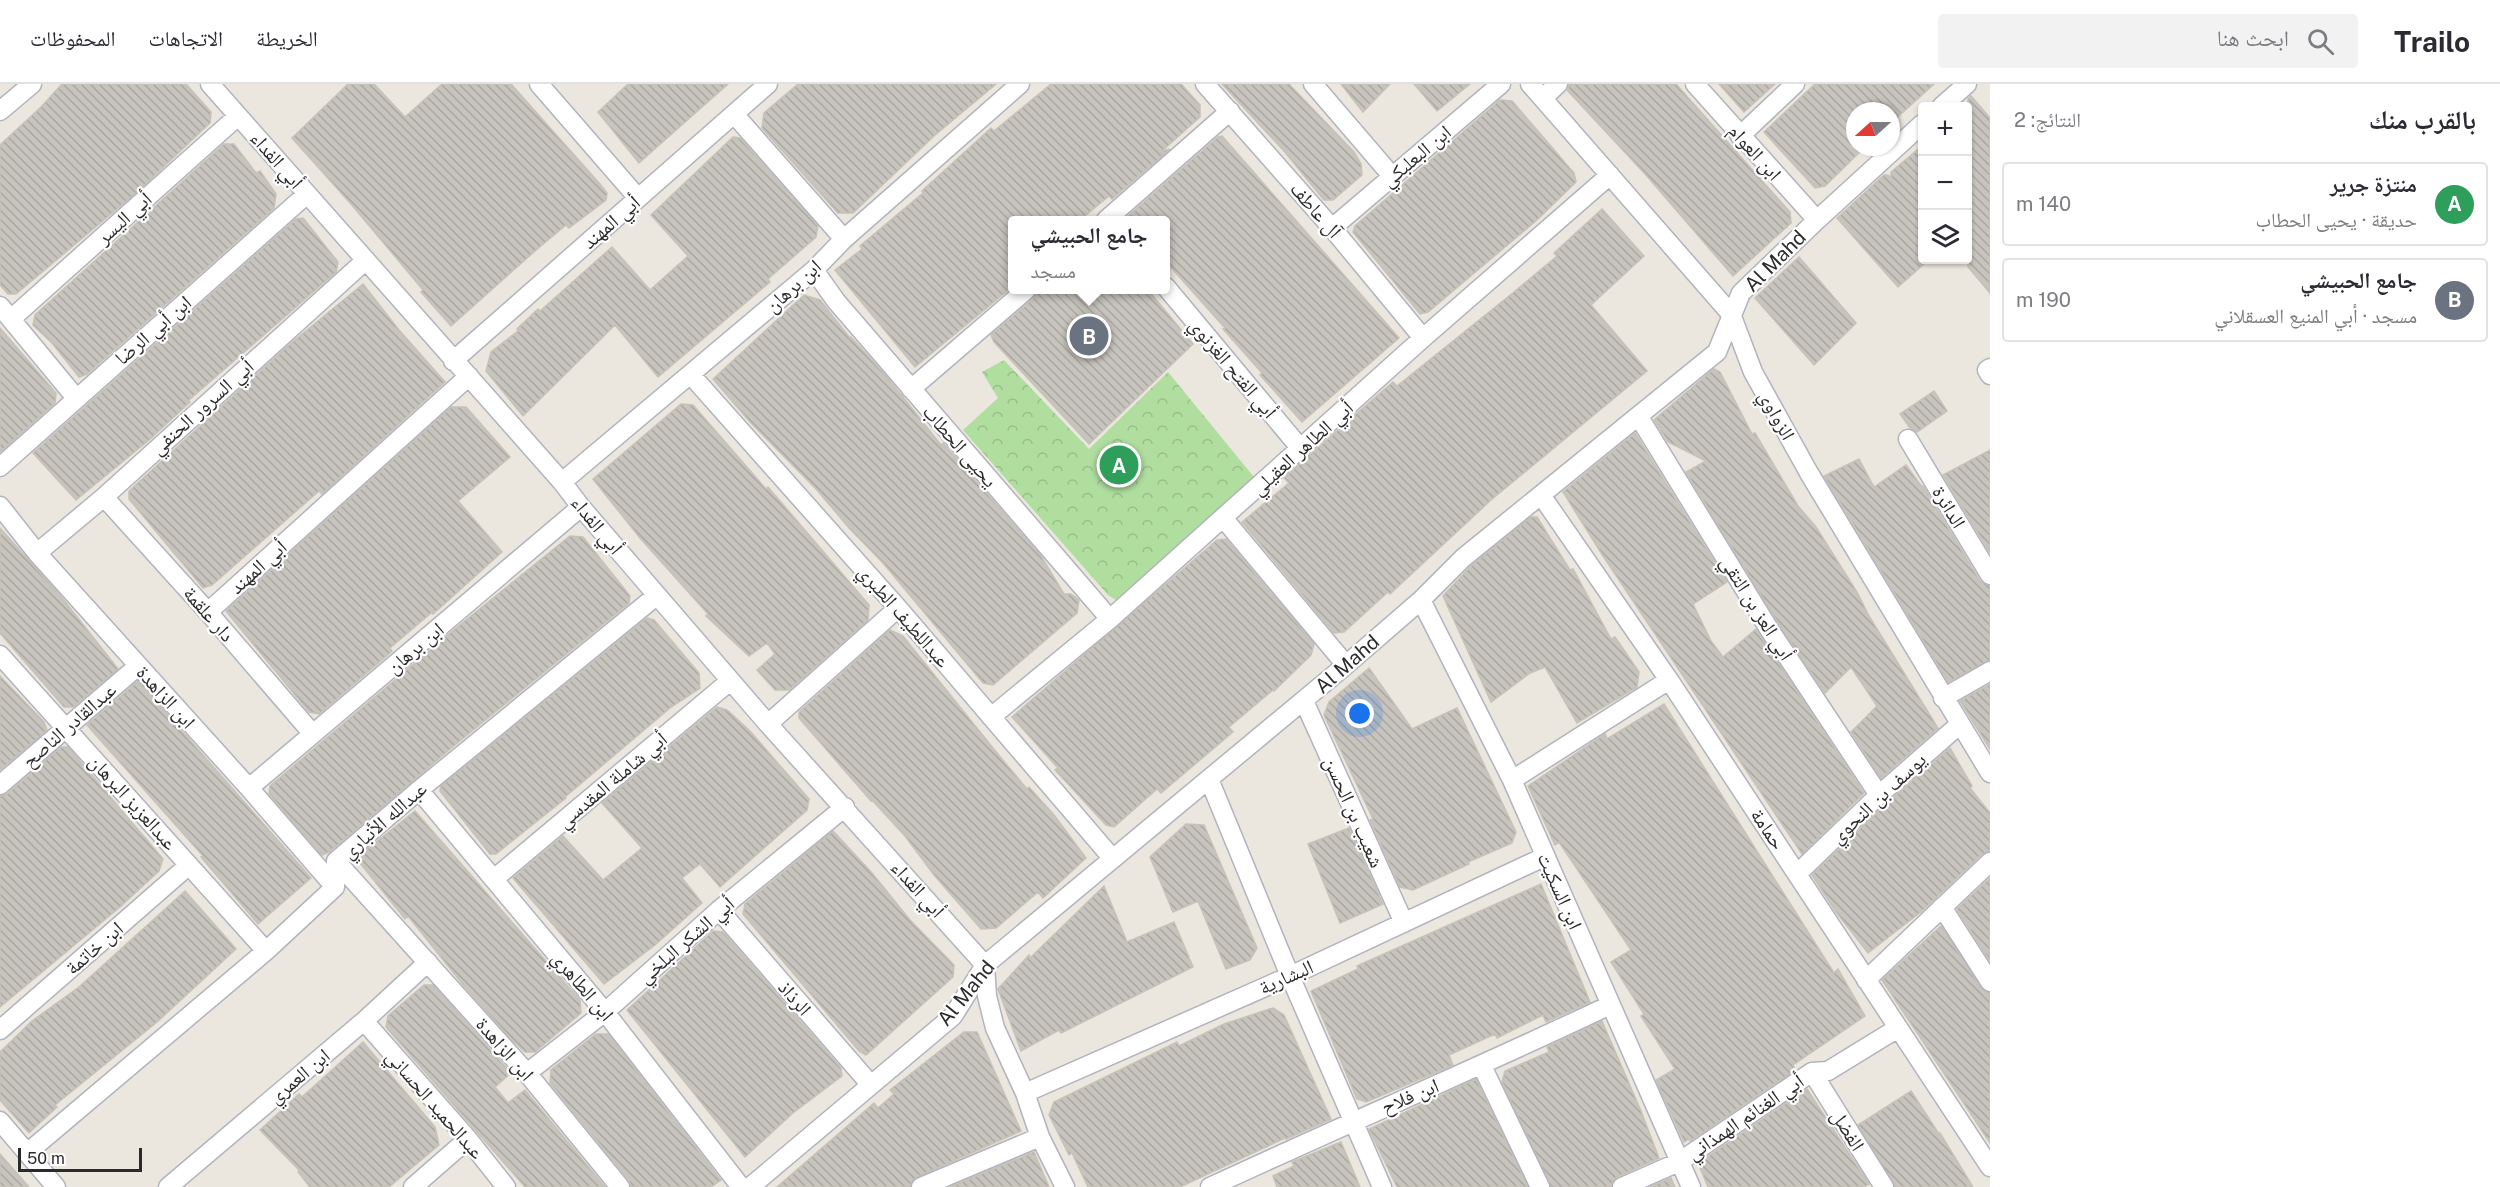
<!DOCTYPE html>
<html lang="ar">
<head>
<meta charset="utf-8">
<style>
  :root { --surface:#fff; --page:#f2f2f3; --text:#2b2b33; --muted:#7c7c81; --line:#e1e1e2; --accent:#2563eb }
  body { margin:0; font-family:"Public Sans","Noto Naskh Arabic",sans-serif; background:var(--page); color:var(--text); direction:rtl }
  .controls { position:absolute; right:18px; top:18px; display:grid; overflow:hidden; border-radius:6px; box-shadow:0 2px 4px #0004 }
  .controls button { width:54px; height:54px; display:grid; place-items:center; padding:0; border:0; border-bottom:2px solid var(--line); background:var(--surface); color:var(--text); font:30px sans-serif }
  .compass { position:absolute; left:1846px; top:18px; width:54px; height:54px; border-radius:50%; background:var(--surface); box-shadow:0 2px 4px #0004; rotate:249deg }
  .scale { position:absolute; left:18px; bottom:15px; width:124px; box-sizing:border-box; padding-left:6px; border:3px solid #2b2b2b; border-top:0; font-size:16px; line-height:21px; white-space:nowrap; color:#2b2b2b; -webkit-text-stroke:4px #fff; paint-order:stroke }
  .you { position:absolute; left:1360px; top:630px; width:21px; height:21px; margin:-15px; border:4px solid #fff; border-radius:50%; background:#1a73e8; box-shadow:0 0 0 9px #1a73e833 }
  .badge { display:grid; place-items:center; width:39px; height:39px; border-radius:50%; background:var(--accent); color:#fff; font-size:20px; font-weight:700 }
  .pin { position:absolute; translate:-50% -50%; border:3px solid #fff; box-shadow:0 2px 6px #0006 }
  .popup { position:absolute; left:1008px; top:132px; width:162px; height:78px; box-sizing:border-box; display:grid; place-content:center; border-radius:6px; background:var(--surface); filter:drop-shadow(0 2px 4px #0005); font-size:20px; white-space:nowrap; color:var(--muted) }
  .popup b { font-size:22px; color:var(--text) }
  .popup::after { content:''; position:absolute; left:50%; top:100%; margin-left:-12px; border:12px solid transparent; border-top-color:var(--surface) }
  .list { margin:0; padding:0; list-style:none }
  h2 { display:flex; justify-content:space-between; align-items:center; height:78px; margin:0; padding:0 24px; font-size:26px }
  h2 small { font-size:20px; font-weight:400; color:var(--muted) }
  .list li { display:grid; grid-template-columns:39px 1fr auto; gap:18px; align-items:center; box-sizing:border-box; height:84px; margin:0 12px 12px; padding:0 12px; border:2px solid var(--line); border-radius:6px }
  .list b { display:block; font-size:22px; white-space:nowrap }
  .list p { margin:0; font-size:20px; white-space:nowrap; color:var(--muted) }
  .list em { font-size:20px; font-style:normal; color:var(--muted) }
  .icon { flex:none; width:33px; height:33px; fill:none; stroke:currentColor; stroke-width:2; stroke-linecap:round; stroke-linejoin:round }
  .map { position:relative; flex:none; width:1990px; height:1103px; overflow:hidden; direction:ltr }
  header { display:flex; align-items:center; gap:36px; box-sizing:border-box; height:84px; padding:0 30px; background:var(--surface); border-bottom:2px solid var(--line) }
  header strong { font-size:28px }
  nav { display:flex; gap:33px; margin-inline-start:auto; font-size:21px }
  .search { width:420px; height:54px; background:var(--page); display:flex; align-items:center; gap:15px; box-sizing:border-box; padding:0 21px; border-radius:6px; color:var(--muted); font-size:22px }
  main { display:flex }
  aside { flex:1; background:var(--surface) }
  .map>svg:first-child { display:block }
  .forest { fill:url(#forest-crowns) }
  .building { fill:url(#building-back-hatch); stroke:#c7c2b8; stroke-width:1.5 }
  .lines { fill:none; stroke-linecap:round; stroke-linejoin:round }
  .street-casing { stroke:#b1b3bd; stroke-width:21 }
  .street { stroke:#fff; stroke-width:18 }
  .labels { text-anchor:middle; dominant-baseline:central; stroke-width:4.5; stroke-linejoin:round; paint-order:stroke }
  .street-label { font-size:20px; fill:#2b2b2b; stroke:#fff }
</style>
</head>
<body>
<header>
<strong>Trailo</strong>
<div class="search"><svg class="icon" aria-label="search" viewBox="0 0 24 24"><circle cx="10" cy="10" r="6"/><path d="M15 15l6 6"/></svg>ابحث هنا</div>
<nav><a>الخريطة</a><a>الاتجاهات</a><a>المحفوظات</a></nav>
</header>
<main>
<aside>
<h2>بالقرب منك<small>النتائج: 2</small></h2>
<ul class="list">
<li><span class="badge" style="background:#2e9e5b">A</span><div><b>منتزة جرير</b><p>حديقة · يحيى الحطاب</p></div><em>140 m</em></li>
<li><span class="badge" style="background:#6b7280">B</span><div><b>جامع الحبيشي</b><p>مسجد · أبي المنيع العسقلاني</p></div><em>190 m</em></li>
</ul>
</aside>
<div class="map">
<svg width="1990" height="1103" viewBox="0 0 1990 1103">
  <defs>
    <pattern id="forest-crowns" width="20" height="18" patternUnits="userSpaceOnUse" patternTransform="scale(1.5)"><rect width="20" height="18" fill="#b0de9f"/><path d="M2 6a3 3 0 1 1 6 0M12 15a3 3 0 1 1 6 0" fill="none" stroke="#98bf89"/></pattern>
    <pattern id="building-back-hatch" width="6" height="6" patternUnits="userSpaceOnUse" patternTransform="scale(1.5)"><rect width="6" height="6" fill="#c7c3bd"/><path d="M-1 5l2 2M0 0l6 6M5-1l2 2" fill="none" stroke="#aba8a3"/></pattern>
  </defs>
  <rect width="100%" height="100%" fill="#ebe7de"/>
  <!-- forest -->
  <path class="forest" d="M1004,276L1089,365L1168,288L1258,398L1119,518L1108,511L963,346L998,314L982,288Z"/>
  <!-- building -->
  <path class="building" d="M62,0H186L211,28L210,39L137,108L16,210H8L0,201V61L41,23Z
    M348,0H374L405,33L442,0H511L600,100L607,109L606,116L569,144L566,141L535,167L451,242L421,208L423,206L351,120L292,54Z
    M628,0H728L639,79L598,28Z
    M798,0H996L934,52L853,129H838L762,44L764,29Z
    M1051,0H1181L1200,21V33L1162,67L1170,65L1112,115L1109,112L1080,136H1012V203L915,283L835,186L862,165L860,162L923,109L922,107L991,44L994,47Z
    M1222,0H1289L1354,68L1361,80L1362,91L1333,116H1324L1284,67Z
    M1341,0H1390L1363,28Z
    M1414,0H1470L1437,27Z
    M1569,0H1676L1790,128L1791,139L1733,192L1646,91L1567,6Z
    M1719,0H1775L1744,28Z
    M1815,0H1934L1891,39V27H1855V63L1863,65L1825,102L1815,104L1764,48Z
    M1971,12L1990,34V209L1968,183V15Z
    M1500,16L1512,17L1574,89L1576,98L1537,136L1428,228L1420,230L1353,148L1355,142Z
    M1222,52L1399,254L1302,338L1260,291L1262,289L1223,245L1225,244L1166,178V136H1130L1127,133L1218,53Z
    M733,53L740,54L818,142L816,153L768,195L770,198L658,293L615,241L523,332L486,287L491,268L518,247L517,245L538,225L540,227L612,163L650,206L688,172L651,131Z
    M224,60H234L256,89L260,87L276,110L274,124L87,290L79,293L52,259L33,241L35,231Z
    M1923,61V181L1898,203L1837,134L1884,91H1888L1891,94V88Z
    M1602,125L1644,172L1591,221L1647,287L1491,416L1390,510L1388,508L1344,548L1334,549L1242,438L1289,399L1284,394L1357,329L1393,298L1397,302L1514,208L1557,172L1554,169Z
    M303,134L338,178L336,188L189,316L190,318L149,356L76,416L33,369L296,135Z
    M1799,173L1856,239L1814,281L1755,214Z
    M363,200L399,246L445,298L322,410L319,407L212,501L203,504L129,415V407L290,260Z
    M1037,206H1148L1193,260L1089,360L994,258L991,251L1033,215Z
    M804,211L820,216L850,254L851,253L887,293L941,361L943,359L1041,472L1064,510H1071L1079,516L1077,529L993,601L983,599L883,479L849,444L817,406L750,338L713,295Z
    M0,244L56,309L55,319L0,368Z
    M1714,285L1720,288L1752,350L1755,349L1798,422L1816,443L1857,508L1869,532L1938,644L1881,694L1851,648L1877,622L1851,583L1825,609L1778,539L1686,388L1706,377L1668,358L1654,336Z
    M1934,307L1947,327L1917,348L1910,344L1900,330Z
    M681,320L693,321L766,405L768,403L869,521L868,536L789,606H775L757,586L775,570L767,559L749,572L706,532L708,530L640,454L593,395Z
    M451,323H466L510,373L458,417L502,468L433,530L431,529L390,564L392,567L319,630L309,628L226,527Z
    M1635,349L1727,498L1693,520L1711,557L1723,573L1756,545L1864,709L1802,770L1603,472L1563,408Z
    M1990,366V469L1943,391Z
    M1859,375L1874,403L1906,381L1922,403L1923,402L1980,497L1990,502V576L1948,598L1824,392Z
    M1531,433H1537L1570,486L1573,485L1611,555L1615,553L1639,588L1637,603L1577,639L1545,583L1530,589L1491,618L1443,512L1471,482Z
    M0,444L59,510L118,585L73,623H64L0,549Z
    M570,452L583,453L630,512L629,519L456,660L329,768L322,771L269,710L270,702L456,544Z
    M1226,455L1314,560L1311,571L1274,607L1273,606L1229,643L1233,648L1161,709L1157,705L1114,743L1106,741L1055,686L1058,684L1012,633L1217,456Z
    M647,534L654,536L699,589L700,604L670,624L565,713L566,714L496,770H490L440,707L441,702Z
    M890,546L903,552L997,669L1027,705L1029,703L1054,731L1086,774L1043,814L1038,808L996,844L981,845L934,791L905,752L872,716L871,717L799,634V628Z
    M1369,584L1412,645L1457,624L1516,748L1512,759L1468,778L1469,780L1413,806L1400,803L1370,736L1373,735L1324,631L1329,618Z
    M0,592L44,638L47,646L0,686Z
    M138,597L311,794L258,840L201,773L203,772L87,641Z
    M1990,600V665L1960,617Z
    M1664,620L1834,889L1838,885L1865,932L1793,981L1795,986L1690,1057L1689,1055L1684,1058L1656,996L1675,985L1641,932L1644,930L1611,878L1631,866L1559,758L1555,761L1528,702L1605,650L1607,655Z
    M717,623L727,626L749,646L809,715L807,726L720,803L700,780L682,794L702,819L655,861L604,900L513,794L563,752L603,796L642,764L602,719Z
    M61,663H68L163,775L159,787L120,823L0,923V712L7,710Z
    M1950,664L1972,702L1970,704L1990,729V767L1982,770L1922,827L1868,869L1836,828L1812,791L1887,719Z
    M415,727L580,916L581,929L535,968H525L510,954L464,902L408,832L405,835L356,774Z
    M1186,740L1204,741L1257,864L1250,876L1226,885L1198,817L1173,828L1150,773Z
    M1349,744L1383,820L1340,839L1308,760Z
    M833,747L872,789L910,836L954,881L953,893L866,971L859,967L743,830L745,820Z
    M1990,794V877L1957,825Z
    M1541,800L1590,918L1546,938L1543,931L1497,954L1495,950L1449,971L1453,981L1366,1018L1357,1015L1311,907L1358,885L1357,882Z
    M1104,802L1127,858L1174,838L1193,883L1061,949L1059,946L1021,967L998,905L1029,871L1030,874Z
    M185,807L236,865L157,938L55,1021L57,1023L29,1049L0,1016V968L32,937L79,903Z
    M1941,842L1981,904L1990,909V1059L1882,896Z
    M713,847L723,848L841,984L842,992L793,1029L745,1073L627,926Z
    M424,901H433L511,989L495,1003L508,1019L525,1006L605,1103H525L386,943L388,932Z
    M1273,924L1284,931L1331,1035L1286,1055L1285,1054L1180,1103H1088L1072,1069L1069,1071L1049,1031L1054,1018L1177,958L1179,962L1224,940Z
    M1602,937L1641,1027L1659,1074L1617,1093L1613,1097L1611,1103H1551L1502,998L1505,987L1549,968L1547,963Z
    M964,948H977L1021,1047L917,1093L912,1097L910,1103H777L874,1019L878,1024L894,1010L890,1006Z
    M596,950H608L721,1096L711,1103H631L629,1096L550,999L551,986Z
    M363,958L435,1043L439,1061L389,1103H310L298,1088L299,1086L260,1046L299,1010L302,1013Z
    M1476,995L1528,1103H1397L1369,1045Z
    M1807,1005L1869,1100L1864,1103H1708L1698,1079Z
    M1911,1007L1939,1050L1940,1049L1973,1103H1895L1858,1041Z
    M1341,1058L1360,1103H1277L1273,1092L1294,1082L1292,1078Z
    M1034,1068L1049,1103H950Z
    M0,1070L29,1103H0Z
    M1671,1094L1675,1103H1650Z"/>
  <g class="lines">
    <!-- street casing -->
    <g class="street-casing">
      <path id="street" d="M210,0L562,398L581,423L768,640L985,881L987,912L995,944L1025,1009L1040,1053L1065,1103
        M539,0L638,114
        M1205,0L1332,144L1423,254
        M1313,0L1392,92
        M1530,0L1731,230L1753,288L1809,389L1990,689
        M1695,0L1817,136
        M1543,14L1558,0
        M1942,22L1967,0
        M0,27L32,0
        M734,30L844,155
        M1740,52L1795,0
        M1106,136L1230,27
        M1332,144L1501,0
        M814,186L836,217L1110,535
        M1166,203L1301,365
        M0,222L76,314
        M11,235L238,32
        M453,277L768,0
        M1990,284L1987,286L1990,291
        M691,291L898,524L1113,775
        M911,305L1026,206
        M1639,333L1769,545L1879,711
        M1908,355L1990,491
        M0,383L307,110
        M562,398L814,186L844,155L1020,0
        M1541,411L1669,596L1990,1083
        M104,413L208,528L312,649
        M0,422L37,469L249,704L335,803
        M1224,435L1346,581
        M37,469L104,413L366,176
        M1421,516L1512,696L1691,1103
        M208,528L469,292
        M0,571L266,867
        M1943,614L1990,587
        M1304,617L1404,839
        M991,633L1110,535L1423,254L1610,91
        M768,640L898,524
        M1209,695L1290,892L1382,1103
        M1512,696L1669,596
        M0,701L138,582
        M249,704L581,423
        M419,706L605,928L741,1103
        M336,777L527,989L620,1103
        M1798,789L1879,711L1960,640
        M494,795L730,597
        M1942,823L1990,898
        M719,826L871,1001
        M1866,896L1990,778
        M364,937L468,1055L506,1103
        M0,946L189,781
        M1482,982L1540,1103
        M1812,988L1884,1103
        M527,989L605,928L719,826L845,723
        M1025,1009L1290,892L1544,773
        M0,1037L56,1103
        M27,1069L266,867L335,803L336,777L419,706L656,512
        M168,1103L364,937L428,878
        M413,1103L468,1055
        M750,1103L953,932L985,881L1346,581L1421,516L1463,474L1717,268L1741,209L1817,136L1922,40
        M921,1103L1040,1053
        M1210,1103C1343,1041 1478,984 1610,921
        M1622,1103L1679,1078L1812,988L1828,987L1898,944"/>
    </g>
    <!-- street -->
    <use href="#street" class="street"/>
  </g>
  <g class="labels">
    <!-- street labels -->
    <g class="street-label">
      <text transform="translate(1755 68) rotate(48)">ابن العوام</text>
      <text transform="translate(1416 72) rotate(-40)">ابن البعلبكي</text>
      <text transform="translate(277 76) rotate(49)">أبي الفداء</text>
      <text transform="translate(1316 126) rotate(49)">آل عاطف</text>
      <text transform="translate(124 134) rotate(-42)">أبي اليسر</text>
      <text transform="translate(611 138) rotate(-41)">أبي المهند</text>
      <text transform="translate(1775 177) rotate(-45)">Al Mahd</text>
      <text transform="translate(793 202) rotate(-42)">ابن برهان</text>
      <text transform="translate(153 246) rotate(-41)">ابن أبي الرضا</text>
      <text transform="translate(1233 284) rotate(50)">أبي الفتح الغزنوي</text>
      <text transform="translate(202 323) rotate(-42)">أبي السرور الحنفي</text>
      <text transform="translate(1777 331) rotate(61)">الزواوي</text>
      <text transform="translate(960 362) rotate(49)">يحيى الحطاب</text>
      <text transform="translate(1302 364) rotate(-42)">أبي الطاهر العقيلي</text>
      <text transform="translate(1949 423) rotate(59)">الدائرة</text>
      <text transform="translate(597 441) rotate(51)">أبي الفداء</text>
      <text transform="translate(258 483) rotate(-42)">أبي المهند</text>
      <text transform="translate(1757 524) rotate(58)">أبي العز بن التقي</text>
      <text transform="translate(209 530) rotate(49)">دار علقمة</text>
      <text transform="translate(904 532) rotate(49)">عبداللطيف الطبري</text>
      <text transform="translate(415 564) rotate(-40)">ابن برهان</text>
      <text transform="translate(1347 580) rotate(-41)">Al Mahd</text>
      <text transform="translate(166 613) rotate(48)">ابن الزاهدة</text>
      <text transform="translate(69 641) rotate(-41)">عبدالقادر الناصح</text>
      <text transform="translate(612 696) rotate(-40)">أبي شاملة المقدسي</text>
      <text transform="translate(1878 714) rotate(-43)">يوسف بن النحوي</text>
      <text transform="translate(133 718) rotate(48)">عبدالعزيز البرهان</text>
      <text transform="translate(1354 728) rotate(66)">شعيب بن الحسن</text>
      <text transform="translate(384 736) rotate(-41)">عبدالله الأنباري</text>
      <text transform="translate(1768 745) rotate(56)">حمامة</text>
      <text transform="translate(918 805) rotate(48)">أبي الفداء</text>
      <text transform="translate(1560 807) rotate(66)">ابن السكيت</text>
      <text transform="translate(686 856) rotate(-41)">أبي الشكر البلخي</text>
      <text transform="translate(94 864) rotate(-41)">ابن خاتمة</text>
      <text transform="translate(1286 893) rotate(-24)">البشارية</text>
      <text transform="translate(583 902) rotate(50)">ابن الطاهري</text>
      <text transform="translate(966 909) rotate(-51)">Al Mahd</text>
      <text transform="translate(795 914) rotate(49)">الرذاذ</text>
      <text transform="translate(505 965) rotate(49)">ابن الزاهدة</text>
      <text transform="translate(299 992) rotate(-40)">ابن العمري</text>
      <text transform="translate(1410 1012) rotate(-23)">ابن فلاح</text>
      <text transform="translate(435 1020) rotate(49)">عبدالحميد الحساني</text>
      <text transform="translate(1745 1033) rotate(-34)">أبي الغنائم الهمذاني</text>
      <text transform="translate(1848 1046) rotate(58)">الفضل</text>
    </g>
  </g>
</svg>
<div class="controls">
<button>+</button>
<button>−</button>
<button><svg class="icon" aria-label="layers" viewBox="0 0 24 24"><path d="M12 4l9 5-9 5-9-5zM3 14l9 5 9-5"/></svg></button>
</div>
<svg class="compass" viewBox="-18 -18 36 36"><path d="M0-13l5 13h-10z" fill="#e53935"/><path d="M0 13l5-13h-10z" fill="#7c7c81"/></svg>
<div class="scale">50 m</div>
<div class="you"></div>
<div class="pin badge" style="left:1119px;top:381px;background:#2e9e5b">A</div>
<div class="pin badge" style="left:1089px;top:252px;background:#6b7280">B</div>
<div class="popup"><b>جامع الحبيشي</b>مسجد</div>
</div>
</main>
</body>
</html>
